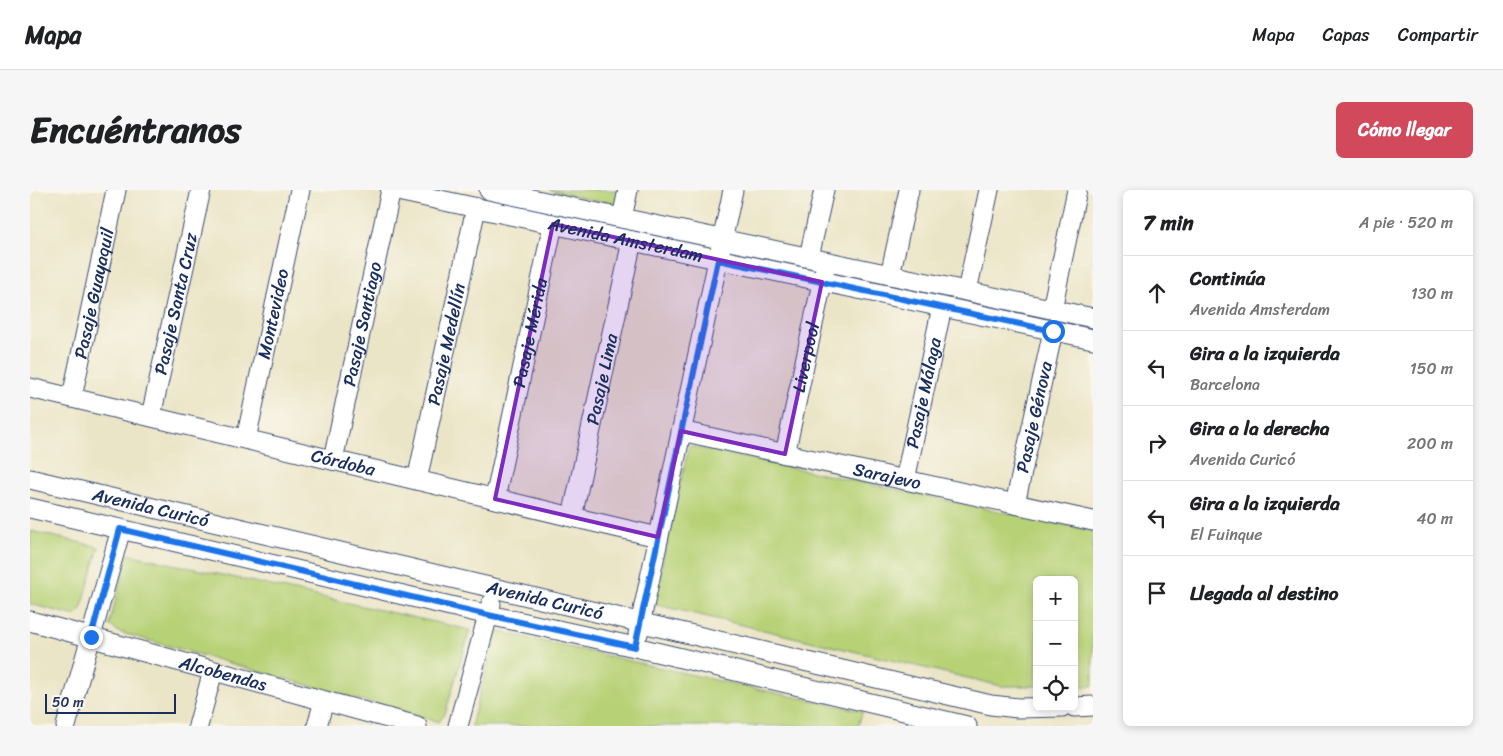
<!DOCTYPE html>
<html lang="es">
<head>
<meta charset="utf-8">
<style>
  :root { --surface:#fff; --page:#f6f6f6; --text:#202124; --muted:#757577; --line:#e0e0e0; --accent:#d1495b }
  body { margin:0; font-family:Sriracha,sans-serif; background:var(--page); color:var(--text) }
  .controls { position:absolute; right:15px; bottom:15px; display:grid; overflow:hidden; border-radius:8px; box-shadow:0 2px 8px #0003 }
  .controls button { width:45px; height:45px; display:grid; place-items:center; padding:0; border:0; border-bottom:1px solid var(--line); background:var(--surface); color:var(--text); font:25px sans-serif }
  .scale { position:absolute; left:15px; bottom:12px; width:131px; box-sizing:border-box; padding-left:5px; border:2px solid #1b2f5e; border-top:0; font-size:14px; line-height:18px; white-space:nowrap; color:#1b2f5e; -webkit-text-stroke:4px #fbf7ec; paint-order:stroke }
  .stop { position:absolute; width:15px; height:15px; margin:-11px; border:4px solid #1a73e8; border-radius:50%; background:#fff }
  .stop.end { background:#1a73e8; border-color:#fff; box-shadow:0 1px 5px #0008 }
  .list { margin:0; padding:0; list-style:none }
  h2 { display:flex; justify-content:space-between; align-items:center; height:65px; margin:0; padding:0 20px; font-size:21px }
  h2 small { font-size:16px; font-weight:400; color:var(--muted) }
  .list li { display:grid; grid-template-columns:32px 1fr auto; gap:15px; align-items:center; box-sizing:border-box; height:75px; padding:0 20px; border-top:1px solid var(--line) }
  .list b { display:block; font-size:19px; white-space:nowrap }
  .list p { margin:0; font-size:16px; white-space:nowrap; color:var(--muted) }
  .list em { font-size:16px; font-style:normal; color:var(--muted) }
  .icon { flex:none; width:28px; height:28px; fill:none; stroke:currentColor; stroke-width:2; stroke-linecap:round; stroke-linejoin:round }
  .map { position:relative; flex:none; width:1063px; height:536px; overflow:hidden; border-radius:8px }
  header { display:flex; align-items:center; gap:30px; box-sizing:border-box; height:70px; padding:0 25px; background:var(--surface); border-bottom:1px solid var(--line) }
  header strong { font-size:24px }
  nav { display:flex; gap:28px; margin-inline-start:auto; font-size:18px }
  .intro { display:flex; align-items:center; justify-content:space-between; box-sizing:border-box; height:120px; padding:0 30px }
  h1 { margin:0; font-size:35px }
  .button { padding:12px 22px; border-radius:8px; background:var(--accent); color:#fff; font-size:18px; font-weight:700 }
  main { display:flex; gap:30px; padding:0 30px }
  aside { flex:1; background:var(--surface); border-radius:8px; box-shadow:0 2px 8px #0003 }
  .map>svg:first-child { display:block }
  .green { fill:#b7d176; stroke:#69806a }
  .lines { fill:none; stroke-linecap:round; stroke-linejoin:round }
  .minor-casing { stroke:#3a4a6e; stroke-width:21 }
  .minor { stroke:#fff; stroke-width:19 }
  .route { stroke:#1a73e8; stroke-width:6 }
  .marked { fill:#7b2cbf; fill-opacity:0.2; stroke:#7b2cbf; stroke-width:4; stroke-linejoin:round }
  .labels { text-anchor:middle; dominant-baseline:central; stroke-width:4.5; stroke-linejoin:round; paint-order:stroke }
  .street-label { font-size:18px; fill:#1b2f5e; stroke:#fbf7ec }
</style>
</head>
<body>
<header>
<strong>Mapa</strong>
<nav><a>Mapa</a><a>Capas</a><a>Compartir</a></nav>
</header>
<div class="intro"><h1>Encuéntranos</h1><a class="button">Cómo llegar</a></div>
<main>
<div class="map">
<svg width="1063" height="536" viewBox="0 0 1063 536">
  <rect width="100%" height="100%" fill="#fbf7ec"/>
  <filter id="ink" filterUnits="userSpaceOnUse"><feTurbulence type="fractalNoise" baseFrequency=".02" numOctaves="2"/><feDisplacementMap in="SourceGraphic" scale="10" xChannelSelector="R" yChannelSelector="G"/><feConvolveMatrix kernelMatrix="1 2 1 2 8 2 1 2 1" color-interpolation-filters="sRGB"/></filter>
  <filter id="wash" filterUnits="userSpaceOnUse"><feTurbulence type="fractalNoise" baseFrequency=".0096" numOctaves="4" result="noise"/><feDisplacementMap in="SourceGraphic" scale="20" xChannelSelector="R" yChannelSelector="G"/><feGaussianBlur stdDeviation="1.12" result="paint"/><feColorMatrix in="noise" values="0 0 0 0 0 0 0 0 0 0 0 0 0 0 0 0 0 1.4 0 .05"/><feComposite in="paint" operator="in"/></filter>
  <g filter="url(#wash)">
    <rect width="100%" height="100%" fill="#ebe5c7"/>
    <!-- green -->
    <path class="green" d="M519,0H595L591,17Z
      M659,256L1063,341V496H1044V390H1007V496H971L623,414Z
      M0,341L69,357L52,417L46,426L0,414Z
      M98,364L440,440L415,524L409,532L89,442L79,435Z
      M466,441L717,497L833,521L828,536H441Z"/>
  </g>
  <g filter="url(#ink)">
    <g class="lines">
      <!-- minor casing -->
      <g class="minor-casing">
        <g id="minor">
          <path id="s1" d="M363,0L1063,149"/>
          <path d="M459,0L1063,128"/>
          <path d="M592,28L598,0"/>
          <path d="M779,67L794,0"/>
          <path d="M860,85L879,0"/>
          <path d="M937,101L959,0"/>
          <path d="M1022,119L1047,0"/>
          <path id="s2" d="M0,198L542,327L628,347"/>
          <path id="s3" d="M42,207L86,0"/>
          <path id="s4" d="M121,226L171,0"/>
          <path id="s5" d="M651,241L1063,331"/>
          <path id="s6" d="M216,249L270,0"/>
          <path id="s7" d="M755,264L795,79"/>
          <path id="s8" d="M303,270L361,0"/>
          <path id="s9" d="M0,289L961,515L988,518L1032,517"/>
          <path id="s10" d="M387,290L446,18"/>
          <path id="s11" d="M875,290L912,117"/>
          <path id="s12" d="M465,309L523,34"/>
          <path id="s13" d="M985,314L1023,141"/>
          <path d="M0,318L459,425L605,457L937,536"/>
          <path id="s14" d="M542,327L602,51"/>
          <path id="s15" d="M0,431L387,536"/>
          <path d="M608,444L703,0"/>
          <path d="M1044,517L1063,516"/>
          <path d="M36,536L91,339"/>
          <path d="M168,536L183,481"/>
          <path d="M287,536L294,511"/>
          <path d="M428,536L461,414"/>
        </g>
      </g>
      <!-- minor -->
      <use href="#minor" class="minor"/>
    </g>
  </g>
  <g class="lines" filter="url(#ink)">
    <!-- route -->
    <path class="route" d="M61,447L90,339L458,425L605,457L688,70L1023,141"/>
  </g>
  <!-- marked area -->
  <path class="marked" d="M523,34L792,92L755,264L651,241L628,347L465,309Z"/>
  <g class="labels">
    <!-- street labels -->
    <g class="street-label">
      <text stroke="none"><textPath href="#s1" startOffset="238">Avenida Amsterdam</textPath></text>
      <text stroke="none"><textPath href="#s3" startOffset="106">Pasaje Guayaquil</textPath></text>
      <text stroke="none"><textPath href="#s4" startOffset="115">Pasaje Santa Cruz</textPath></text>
      <text stroke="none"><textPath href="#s6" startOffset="128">Montevideo</textPath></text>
      <text stroke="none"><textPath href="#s8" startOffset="139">Pasaje Santiago</textPath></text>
      <text stroke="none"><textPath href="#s12" startOffset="170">Pasaje Mérida</textPath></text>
      <text stroke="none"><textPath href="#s10" startOffset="139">Pasaje Medellín</textPath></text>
      <text stroke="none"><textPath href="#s7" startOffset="99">Liverpool</textPath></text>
      <text stroke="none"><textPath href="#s14" startOffset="141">Pasaje Lima</textPath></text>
      <text stroke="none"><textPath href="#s11" startOffset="89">Pasaje Málaga</textPath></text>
      <text stroke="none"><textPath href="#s13" startOffset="89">Pasaje Génova</textPath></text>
      <text stroke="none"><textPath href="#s2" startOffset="322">Córdoba</textPath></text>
      <text stroke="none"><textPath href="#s5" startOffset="211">Sarajevo</textPath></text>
      <text stroke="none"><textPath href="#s9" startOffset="124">Avenida Curicó</textPath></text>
      <text stroke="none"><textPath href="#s9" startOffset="529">Avenida Curicó</textPath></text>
      <text stroke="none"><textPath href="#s15" startOffset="200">Alcobendas</textPath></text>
    </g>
  </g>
</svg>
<div class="controls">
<button>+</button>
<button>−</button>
<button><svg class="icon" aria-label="locate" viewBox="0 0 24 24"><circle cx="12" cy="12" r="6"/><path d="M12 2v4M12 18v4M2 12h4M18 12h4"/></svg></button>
</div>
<div class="scale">50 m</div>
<div class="stop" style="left:1023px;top:141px"></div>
<div class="stop end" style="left:61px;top:447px"></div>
</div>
<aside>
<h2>7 min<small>A pie · 520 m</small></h2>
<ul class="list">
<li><svg class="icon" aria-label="ahead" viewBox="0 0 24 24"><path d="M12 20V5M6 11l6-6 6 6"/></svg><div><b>Continúa</b><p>Avenida Amsterdam</p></div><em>130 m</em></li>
<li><svg class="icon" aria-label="left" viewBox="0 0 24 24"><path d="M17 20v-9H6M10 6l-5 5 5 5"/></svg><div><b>Gira a la izquierda</b><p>Barcelona</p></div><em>150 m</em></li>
<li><svg class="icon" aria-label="right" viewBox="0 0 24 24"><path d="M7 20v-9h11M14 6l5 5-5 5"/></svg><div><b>Gira a la derecha</b><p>Avenida Curicó</p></div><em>200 m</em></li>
<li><svg class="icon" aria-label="left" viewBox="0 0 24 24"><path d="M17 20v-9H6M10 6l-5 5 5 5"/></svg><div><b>Gira a la izquierda</b><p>El Fuinque</p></div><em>40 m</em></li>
<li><svg class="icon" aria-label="arrive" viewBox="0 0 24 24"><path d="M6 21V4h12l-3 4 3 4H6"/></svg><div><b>Llegada al destino</b></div></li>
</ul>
</aside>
</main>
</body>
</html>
